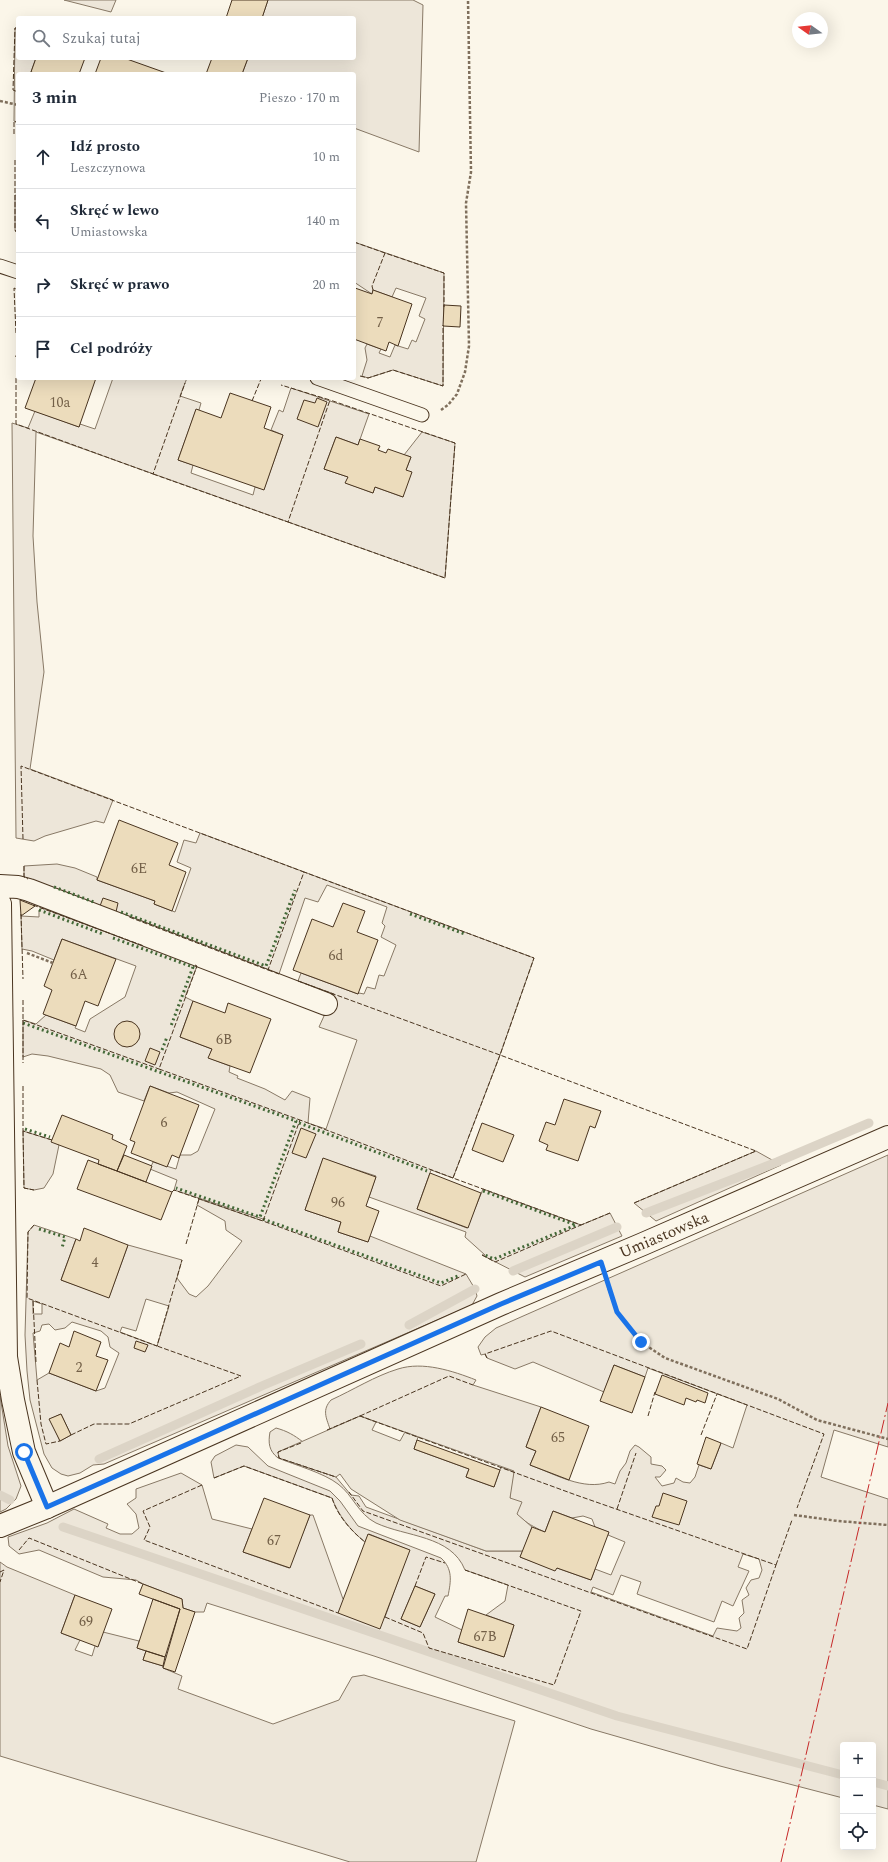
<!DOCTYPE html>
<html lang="pl">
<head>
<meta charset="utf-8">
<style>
  :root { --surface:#fff; --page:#f2f2f3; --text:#1f2937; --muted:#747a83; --line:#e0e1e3 }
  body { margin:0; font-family:Spectral,serif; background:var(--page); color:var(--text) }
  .controls { position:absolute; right:12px; bottom:12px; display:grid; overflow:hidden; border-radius:4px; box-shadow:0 4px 16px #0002 }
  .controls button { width:36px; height:36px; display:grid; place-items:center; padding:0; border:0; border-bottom:1px solid var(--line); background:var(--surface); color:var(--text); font:20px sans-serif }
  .compass { position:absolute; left:792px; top:12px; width:36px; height:36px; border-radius:50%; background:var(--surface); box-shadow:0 4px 16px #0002; rotate:285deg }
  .stop { position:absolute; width:12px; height:12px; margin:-9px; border:3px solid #1a73e8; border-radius:50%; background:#fff }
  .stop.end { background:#1a73e8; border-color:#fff; box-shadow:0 1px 4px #0008 }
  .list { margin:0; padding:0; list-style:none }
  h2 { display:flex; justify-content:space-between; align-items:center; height:52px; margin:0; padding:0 16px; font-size:17px }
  h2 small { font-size:13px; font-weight:400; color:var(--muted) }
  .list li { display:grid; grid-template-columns:26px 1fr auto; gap:12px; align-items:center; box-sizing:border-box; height:64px; padding:0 16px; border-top:1px solid var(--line) }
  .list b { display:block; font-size:15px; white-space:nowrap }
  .list p { margin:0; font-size:13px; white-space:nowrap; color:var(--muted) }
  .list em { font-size:13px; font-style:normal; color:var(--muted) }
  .icon { flex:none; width:22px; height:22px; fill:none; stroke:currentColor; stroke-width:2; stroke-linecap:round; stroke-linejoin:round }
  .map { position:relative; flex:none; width:888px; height:1862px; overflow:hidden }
  .search { position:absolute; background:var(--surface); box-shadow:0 4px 16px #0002; left:16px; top:16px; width:340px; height:44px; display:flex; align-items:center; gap:10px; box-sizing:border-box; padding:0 14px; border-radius:4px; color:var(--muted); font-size:15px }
  .panel { position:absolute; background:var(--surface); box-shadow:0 4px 16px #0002; left:16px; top:72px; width:340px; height:308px; border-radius:4px }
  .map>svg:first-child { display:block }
  .green { fill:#ede6d9; stroke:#887966; fill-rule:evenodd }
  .parking { fill:#ede7d9; stroke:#887966 }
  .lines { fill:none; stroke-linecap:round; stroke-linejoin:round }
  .stream { stroke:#dcd4c6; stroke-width:9 }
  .building { fill:#ecdcbc; stroke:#4a3520 }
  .service-casing { stroke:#4a3520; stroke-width:15 }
  .minor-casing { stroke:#4a3520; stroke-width:24 }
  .secondary-casing { stroke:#4a3520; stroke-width:24 }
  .path { stroke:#7f6f5c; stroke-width:2.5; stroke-dasharray:3 2; stroke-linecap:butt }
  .service { stroke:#fbf6e9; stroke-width:13 }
  .minor { stroke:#fbf6e9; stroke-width:22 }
  .secondary { stroke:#fbf6e9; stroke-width:22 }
  .hedge { stroke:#436837; stroke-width:3; stroke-dasharray:2 3; stroke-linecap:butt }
  .fence { stroke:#4a3520; stroke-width:1; stroke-dasharray:5 2; stroke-linecap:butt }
  .power { stroke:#c62828; stroke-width:1; stroke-dasharray:14 3 2 3; stroke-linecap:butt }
  .route { stroke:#1a73e8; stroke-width:5 }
  .labels { text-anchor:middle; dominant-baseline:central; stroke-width:3; stroke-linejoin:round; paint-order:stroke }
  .number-label { font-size:14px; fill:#725f47 }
  .street-label { font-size:16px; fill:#4a3520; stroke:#fbf6e9 }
</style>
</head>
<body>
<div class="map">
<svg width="888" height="1862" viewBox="0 0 888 1862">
  <rect width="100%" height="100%" fill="#fbf6e9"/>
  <!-- green -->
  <path class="green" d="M64,0H116L111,12Z
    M268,0H413L423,5L419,152L354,128V74H242L248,58H354V18H262Z
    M15,28H18V58H36L31,72L38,74H18V123L14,121Z
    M15,195L18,196V235L15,230Z
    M354,242L444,273L443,386L393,370L368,378L362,376L367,360L365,348L367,344L381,349L379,353L390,357L395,345L408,349L412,340L416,342L425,319L419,316L426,298L396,288L392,297L373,290L372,294L354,282Z
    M113,378H187L180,396L201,403L199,410H196L178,460L193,465L191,473L253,495L255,487L264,489L283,435L271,430L279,410L283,412L291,388L369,414L358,445L336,437L324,469L348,477L346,483L373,493L375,487L403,497L406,470L411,457L404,455L422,432L455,443L445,578L36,432L33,536L37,602L44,672L30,769L113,800L104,823L96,821L45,836L34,841L16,838L12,423L28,428L35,411L79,427L80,424L95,429Z
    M200,833L534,958L500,1055L453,1178L431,1170L417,1209L467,1228L483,1189L581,1225L610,1213L622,1236L525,1277L482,1255H485L465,1237L466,1232L369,1197L376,1176L323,1159L305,1210L341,1222L338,1232L368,1242L370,1236L466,1274L475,1289L477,1296L472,1305L104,1464L93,1465L80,1473L68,1476L61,1474L52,1468L44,1454L30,1400L27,1371L25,1335L28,1232L34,1225L76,1239L61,1280L109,1297L128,1245L182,1260L177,1278L189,1294L196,1297L208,1286L242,1241L226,1230L225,1221L197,1205L199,1199L263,1221V1219L174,1190L177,1180L150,1169L153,1162L176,1169L180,1155H191L198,1151L215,1109L177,1092L169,1093L150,1086L144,1101L118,1092L110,1075L101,1069L48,1056L32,1054L23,1057V1020L36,1024L46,1015L76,1026L75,1028L85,1032L90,1019L125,997L136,966L62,939L54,960L32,951L22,949L21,916L39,917V910L42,908L197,966L185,997L193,1001L180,1037L212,1049L209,1058L230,1066L229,1072L238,1076L237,1078L265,1089L285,1100L292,1091L310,1098L308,1123L326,1129L357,1040L319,1027L334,994L298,981L301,973L358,994L359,993L364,994L367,987L375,989L379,975L384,976L396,945L381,937L385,926L382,923L387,907L327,885L318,902L305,898L279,974L24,877V866L57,864L75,868L97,877V880L155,901L154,904L175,912L191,868L177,862L184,840L196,843ZM146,1299L169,1306L157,1346L120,1332L122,1327L136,1331ZM33,1301L42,1304V1314H33ZM72,1322L101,1331L108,1337L110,1347L119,1353L105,1388L96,1391L49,1373L37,1380L33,1333L40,1331L42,1325L49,1324L55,1330L65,1328ZM61,1414L71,1435L60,1441L50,1419Z
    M23,1131L52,1140L59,1145L53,1174L44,1188L34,1190L24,1188Z
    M756,1151L781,1165L656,1221L634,1203Z
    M888,1155V1447L834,1430L821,1477L888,1499V1809L873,1805V1745H843V1798L720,1766L591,1729L374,1656L207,1603L204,1612H195L183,1608L182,1599L143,1584L136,1580L103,1577L39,1550L19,1554L9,1546L8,1537L47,1523L74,1509L108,1524L106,1528L120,1534H132L139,1528L136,1514L127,1504L136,1498V1489L181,1473L202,1485L212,1519L252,1529L243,1552L289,1568L310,1515H313L343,1599L385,1617L409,1550L369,1534L365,1542C351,1531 338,1515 332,1498L244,1466L214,1478L211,1462L215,1456L236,1445L248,1447L268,1466L330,1491L340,1501L358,1526L441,1558C453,1569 451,1581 448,1596H445L435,1617L462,1630L458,1642L504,1657L514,1625L486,1615L505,1601L508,1585L465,1570C451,1535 406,1537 376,1523C358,1514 353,1495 338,1484C324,1473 295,1465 278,1458C269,1451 268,1443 270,1432L276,1428C287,1431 294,1435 303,1442L278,1452L279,1458L336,1477L351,1495L359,1496L366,1507L486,1551H523L520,1557L555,1570L557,1568L591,1580L595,1569L611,1575L625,1542L608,1535V1532L595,1527L592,1519L583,1516L572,1518L553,1511L545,1532C531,1526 510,1515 510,1497C510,1489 512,1480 514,1471L360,1416L330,1429C326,1417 322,1410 331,1400C353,1390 375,1376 398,1369C423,1361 453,1371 476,1380L473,1385L541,1407L526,1447L536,1451L530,1465C555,1474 583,1491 609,1482L615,1484L620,1471L626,1463L630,1451L635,1445L639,1447L651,1457V1464L662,1466L666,1470L660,1477H655L662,1486L674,1483L676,1478L683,1482L690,1483L695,1477L699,1465L711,1469L721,1443L733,1448L747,1405L648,1368L645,1377L614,1365L604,1392L533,1362L515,1369L487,1358L485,1354L481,1355L478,1347L485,1337L496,1328ZM743,1554L759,1559L762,1570L759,1578L751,1580L746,1588L749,1595L742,1600L744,1613L739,1618L741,1628L737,1631L717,1628L713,1636L591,1592L593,1587L613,1595L621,1575L641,1582L637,1594L714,1622L722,1601L733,1606L749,1571L738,1567ZM415,1586L435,1594L420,1627L401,1619Z
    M0,1396L8,1446L21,1486L16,1499L6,1509L0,1512Z
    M0,1562L7,1567L75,1595L61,1633L80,1640L75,1650L92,1656L95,1646L103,1632L139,1641L137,1648L146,1651L143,1660L163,1666V1668L182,1676L178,1689L273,1724L339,1700L352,1677L364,1675L515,1721L476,1862H350L0,1756Z"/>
  <!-- parking -->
  <path class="parking" d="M360,1416L376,1422L372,1430L400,1441L405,1432L418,1437L414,1449L469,1469L466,1477L494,1487L501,1467L514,1472L510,1498L522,1502L517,1514L532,1527L523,1551H486L400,1520L351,1489L340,1474L336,1477L279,1458L278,1452Z"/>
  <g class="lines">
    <!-- stream -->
    <path class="stream" d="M646,1213L777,1162L869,1123
      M513,1271L617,1227
      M409,1325L475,1289
      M99,1459L264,1385L361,1344
      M0,1495L10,1500
      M63,1527L617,1716L843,1775
      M873,1782L888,1786"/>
  </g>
  <!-- building -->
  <path class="building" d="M232,0H268L262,18H226Z
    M36,58H85L79,74H38L31,72Z
    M101,58H124L169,74H95Z
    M212,58H248L242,74H206Z
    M355,288L372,294L373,290L412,304L398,346L389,342L386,351L354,339Z
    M444,305L461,306L460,327L443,326Z
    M36,378H96L79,427L25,408Z
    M230,393L271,407L264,428L283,435L264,490L178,460L196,409L221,418Z
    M317,398L327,402L318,427L297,419L304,400L315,403Z
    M336,437L358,445L360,439L380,446L378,450L386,453L388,449L411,457L406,470L412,472L403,497L375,487L373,493L345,483L348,477L324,469Z
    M119,820L178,843L169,865L186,872L172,911L154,904L155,901L97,880Z
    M103,898L118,903L116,912L100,906Z
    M20,900L35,906L21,916Z
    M343,903L365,911L357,932L378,940L358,994L293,970L312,919L333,927Z
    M62,939L116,959L98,1006L85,1001L76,1026L43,1014L52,990L44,986Z
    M193,1001L225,1013L228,1003L271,1019L250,1073L208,1058L212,1049L180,1037Z
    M114 1034a13 13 0 1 1 26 0a13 13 0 1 1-26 0Z
    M150,1048L160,1052L155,1065L145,1061Z
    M150,1086L199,1105L179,1158L172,1155L167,1167L131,1153L135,1142L130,1140Z
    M564,1099L601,1111L595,1128L590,1126L578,1161L546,1150L548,1145L539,1141L546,1122L555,1125Z
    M62,1115L113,1135L112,1139L127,1146L117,1171L98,1164L99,1160L51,1142Z
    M482,1123L514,1135L503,1162L472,1150Z
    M301,1128L316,1134L306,1158L292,1153Z
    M124,1155L152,1166L146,1182L117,1171Z
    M323,1158L376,1177L366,1206L379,1211L368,1242L338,1232L341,1222L305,1210Z
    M88,1160L172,1192L161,1220L77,1189Z
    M430,1173L481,1193L468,1228L417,1209Z
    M84,1228L128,1245L109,1298L61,1280L76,1239L80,1241Z
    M74,1331L101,1342L96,1356L108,1360L96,1391L49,1373L60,1343L69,1347Z
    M136,1341L148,1345L145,1352L134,1348Z
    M614,1365L645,1377L632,1413L600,1401Z
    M662,1375L708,1393L705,1403L697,1400L696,1402L686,1398L684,1405L655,1394Z
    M541,1407L589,1426L569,1480L530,1465L536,1451L526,1447Z
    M61,1414L71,1435L60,1441L49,1419Z
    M706,1437L721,1443L711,1469L697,1464Z
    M417,1440L500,1470L494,1487L466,1477L469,1469L414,1449Z
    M663,1493L687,1501L679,1525L652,1517L656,1506H659Z
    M264,1498L310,1515L290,1568L243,1552Z
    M553,1511L609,1532L591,1580L557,1568L555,1571L520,1557L532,1527L545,1532Z
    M368,1534L410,1550L380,1629L338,1613Z
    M143,1584L182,1599L183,1608L195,1612L175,1672L163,1668L180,1609L139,1594Z
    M415,1586L435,1594L420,1627L401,1619Z
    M75,1595L112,1609L98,1647L61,1633Z
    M153,1599L180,1609L165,1657L137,1648Z
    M468,1609L514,1625L504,1657L458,1642Z
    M146,1651L165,1657L163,1666L143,1660Z"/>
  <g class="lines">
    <!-- service casing -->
    <g class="service-casing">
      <path id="service" d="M0,266L18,272
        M317,378L422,415"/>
    </g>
    <!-- minor casing -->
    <g class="minor-casing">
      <path id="minor" d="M0,886L18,887L29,890L326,1004
        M0,904L6,1357L13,1400L24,1452L47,1507"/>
    </g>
    <!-- secondary casing -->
    <g class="secondary-casing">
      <path id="secondary" d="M0,1526L47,1507L501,1304L643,1244L888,1137"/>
    </g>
    <!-- path -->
    <path class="path" d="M0,101L18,105
      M441,410L448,405L457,394L465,372L469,346L466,203L471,172L468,0
      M27,953L53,963
      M608,1287L617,1312L641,1342L665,1358L778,1399L817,1420L888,1439
      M794,1515L838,1521L888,1525"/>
    <!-- service -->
    <use href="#service" class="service"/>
    <!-- minor -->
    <use href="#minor" class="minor"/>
    <!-- secondary -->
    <use href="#secondary" class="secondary"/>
    <!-- hedge -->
    <path class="hedge" d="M54,887L94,902
      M39,910L103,934
      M121,912L266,966L295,890
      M410,914L465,934
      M113,938L193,967L171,1026
      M23,1023L296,1121L260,1217L176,1188
      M162,1050L167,1037
      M299,1123L427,1171
      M25,1129L50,1137
      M483,1191L576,1225L494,1259L485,1255
      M263,1219L441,1283L460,1275
      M39,1229L65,1237L62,1248"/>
    <!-- fence -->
    <path class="fence" d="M18,28H15L13,90L18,92
      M14,134V121L18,123
      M15,160V230L18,235
      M354,242L385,253
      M373,290L372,286L385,253L444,273V307
      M16,333L14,288L18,290
      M15,356L18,357
      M360,376L368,378L393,370L443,386V325
      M16,378V424L153,474L185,383
      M252,401L261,379
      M153,474L288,522L330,400L281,385
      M288,522L445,578L455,443L330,400
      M23,839L21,766L304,872L268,970L129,917
      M24,866V877L28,879
      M33,905L144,946
      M21,914L23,979
      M195,965L197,966L159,1069L300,1120
      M268,970L279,974
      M298,981L500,1055L534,958L304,872
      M23,1000V1020L159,1069
      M23,1020V1063
      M23,1086V1131L52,1140
      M23,1131L24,1188L34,1190
      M453,1178L300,1120L263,1221L441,1286L466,1274
      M172,1192L174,1190L263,1221
      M610,1213L581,1225L453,1178L500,1055L756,1151L634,1203
      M34,1225L28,1232L27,1298L157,1346L182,1260
      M186,1244L199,1199
      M482,1255L495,1262L581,1225
      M33,1301L36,1362
      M487,1358L485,1354L551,1331L824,1434L797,1508
      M37,1380L41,1424L46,1444L60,1441
      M360,1416L449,1376L473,1385
      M648,1416L655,1392
      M327,1430L360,1416L576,1495L776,1565L747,1649L363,1511L349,1492
      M71,1435L94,1424H129L241,1376L157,1346
      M701,1435L717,1394
      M301,1443L278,1452L279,1458L336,1477
      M214,1478L244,1466L332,1498C337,1515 351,1531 365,1542
      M202,1485L143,1511L150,1527L144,1540L338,1613
      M617,1509L636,1453
      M19,1550L29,1538L143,1584
      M776,1565L792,1520
      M0,1572L4,1570L0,1582
      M415,1586L426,1557L445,1563
      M385,1617L423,1633L429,1648L554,1685L581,1611L465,1570"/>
    <!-- power -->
    <path class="power" d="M781,1862L888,1403"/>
  </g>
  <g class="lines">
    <!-- route -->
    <path class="route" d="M24,1452L47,1507L501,1304L601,1262L617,1312L641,1342"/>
  </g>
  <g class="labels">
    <!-- number labels -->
    <g class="number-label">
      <text x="380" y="322">7</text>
      <text x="60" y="402">10a</text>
      <text x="139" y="868">6E</text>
      <text x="336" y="955">6d</text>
      <text x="79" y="974">6A</text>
      <text x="224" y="1039">6B</text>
      <text x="164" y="1122">6</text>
      <text x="338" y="1202">96</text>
      <text x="95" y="1262">4</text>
      <text x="79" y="1367">2</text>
      <text x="558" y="1437">65</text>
      <text x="274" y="1540">67</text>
      <text x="86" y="1621">69</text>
      <text x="485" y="1636">67B</text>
    </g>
    <!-- street labels -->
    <g class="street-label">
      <text transform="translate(664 1235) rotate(-23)">Umiastowska</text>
    </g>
  </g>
</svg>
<div class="controls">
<button>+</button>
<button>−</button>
<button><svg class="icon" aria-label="locate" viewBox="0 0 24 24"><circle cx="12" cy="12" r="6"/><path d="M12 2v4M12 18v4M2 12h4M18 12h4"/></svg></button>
</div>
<svg class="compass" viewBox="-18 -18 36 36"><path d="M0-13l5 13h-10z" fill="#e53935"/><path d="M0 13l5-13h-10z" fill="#747a83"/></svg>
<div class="stop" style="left:24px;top:1452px"></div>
<div class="stop end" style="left:641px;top:1342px"></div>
<div class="search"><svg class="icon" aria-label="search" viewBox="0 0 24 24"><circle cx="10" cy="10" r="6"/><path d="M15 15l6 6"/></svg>Szukaj tutaj</div>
<section class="panel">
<h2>3 min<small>Pieszo · 170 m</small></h2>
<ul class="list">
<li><svg class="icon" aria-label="ahead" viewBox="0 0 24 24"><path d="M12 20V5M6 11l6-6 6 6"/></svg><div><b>Idź prosto</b><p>Leszczynowa</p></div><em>10 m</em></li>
<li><svg class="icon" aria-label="left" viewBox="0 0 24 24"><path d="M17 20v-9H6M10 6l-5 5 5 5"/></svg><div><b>Skręć w lewo</b><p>Umiastowska</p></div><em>140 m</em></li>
<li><svg class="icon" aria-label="right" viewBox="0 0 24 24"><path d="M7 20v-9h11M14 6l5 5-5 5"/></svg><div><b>Skręć w prawo</b></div><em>20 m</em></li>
<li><svg class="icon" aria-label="arrive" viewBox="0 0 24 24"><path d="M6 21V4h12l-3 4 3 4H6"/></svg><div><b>Cel podróży</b></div></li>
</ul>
</section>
</div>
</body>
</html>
